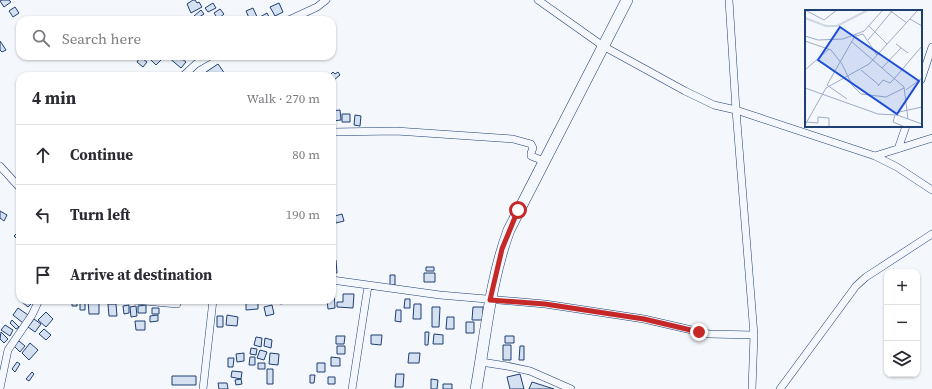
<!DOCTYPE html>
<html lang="en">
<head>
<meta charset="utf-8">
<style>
  :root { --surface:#fff; --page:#f2f2f3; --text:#2b2b33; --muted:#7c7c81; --line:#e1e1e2 }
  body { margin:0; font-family:"Source Serif 4",serif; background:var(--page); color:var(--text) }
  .controls { position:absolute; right:12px; bottom:12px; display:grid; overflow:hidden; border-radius:8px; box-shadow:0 1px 3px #0004 }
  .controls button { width:36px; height:36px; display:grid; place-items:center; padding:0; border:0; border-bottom:1px solid var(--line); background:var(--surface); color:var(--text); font:20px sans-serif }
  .stop { position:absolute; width:12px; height:12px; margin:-9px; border:3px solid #c62828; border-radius:50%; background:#fff }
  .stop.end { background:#c62828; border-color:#fff; box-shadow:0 1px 4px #0008 }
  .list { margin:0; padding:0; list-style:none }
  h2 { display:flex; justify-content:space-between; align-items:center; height:52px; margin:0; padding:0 16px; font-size:17px }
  h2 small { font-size:13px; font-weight:400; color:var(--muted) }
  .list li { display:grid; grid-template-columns:26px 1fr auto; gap:12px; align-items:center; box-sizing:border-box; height:60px; padding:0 16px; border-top:1px solid var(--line) }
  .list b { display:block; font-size:15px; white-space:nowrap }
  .list em { font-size:13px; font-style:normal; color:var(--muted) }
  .icon { flex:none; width:22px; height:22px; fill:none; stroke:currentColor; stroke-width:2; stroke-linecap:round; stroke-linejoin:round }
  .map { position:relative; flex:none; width:932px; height:389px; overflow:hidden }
  .search { position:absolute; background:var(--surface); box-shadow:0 1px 3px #0004; left:16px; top:16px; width:320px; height:44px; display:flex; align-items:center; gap:10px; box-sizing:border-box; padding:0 14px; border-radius:12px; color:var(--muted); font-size:15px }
  .panel { position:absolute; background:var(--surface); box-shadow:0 1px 3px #0004; left:16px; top:72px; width:320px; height:232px; border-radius:12px }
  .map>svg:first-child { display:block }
  .building { fill:#d5e0f0; stroke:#1d3f73 }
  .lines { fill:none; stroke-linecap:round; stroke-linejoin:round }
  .minor-casing { stroke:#1d3f73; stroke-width:8 }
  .primary-casing { stroke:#1d3f73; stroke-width:12 }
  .minor { stroke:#f4f7fb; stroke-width:7 }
  .primary { stroke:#f4f7fb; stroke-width:11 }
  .route { stroke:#c62828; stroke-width:5 }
  .inset-river { fill:none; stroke:#cfd7e4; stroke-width:2 }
  .inset-road { fill:none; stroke:#9eadc5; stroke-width:1 }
  .view { fill:#1d4ed8; fill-opacity:0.15; stroke:#1d4ed8; stroke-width:2 }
  .inset-edge { fill:none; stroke:#1d3f73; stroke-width:2 }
</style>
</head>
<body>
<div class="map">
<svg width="932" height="389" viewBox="0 0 932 389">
  <rect width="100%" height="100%" fill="#f4f7fb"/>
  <!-- building -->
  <path class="building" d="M2,0H9L11,2L4,7L0,1Z
    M193,0H195L197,3L199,2L202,7L191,13L187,4Z
    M213,3L216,8L208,12L205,8Z
    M279,3L283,12L275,16L270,7Z
    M15,7L19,13L13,17L9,11Z
    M253,8L258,19L250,20L246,11Z
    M220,9L224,14L218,19L214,13Z
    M201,10L204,14L196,19L194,16Z
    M267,13L269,17L261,20L260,17Z
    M0,41L6,50L2,52L0,50Z
    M155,56H158L161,60L156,65L151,60Z
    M169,56H178L186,62L181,68L168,57Z
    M140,57L147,62L143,67L137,62Z
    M218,64L225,74L222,76H209L206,72Z
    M333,72L335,74L338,72L340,75L334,80L330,75Z
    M340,110L341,120L332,121V111Z
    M342,114H350V122H342Z
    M355,115L361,116L360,126L354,125Z
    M0,211L7,215L4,221L0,218Z
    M342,214L344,221L336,223L335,216Z
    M20,230V242L14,236Z
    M336,260L337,273H332V261Z
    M426,267H434V271H426Z
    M424,273H435V282H424Z
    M390,275H395V285H390Z
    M334,291L335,308L328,309L327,300H332V292Z
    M343,294H354L353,308L337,307V302H343Z
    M405,299H410V308H404Z
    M24,300H33L34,301L28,307L22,302Z
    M72,300H77V306H72Z
    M80,300H85V310H80Z
    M88,300H99V314H89Z
    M267,300H282V304L267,301Z
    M258,302V309L246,310V303Z
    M108,304H116L117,316H109Z
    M414,304H421V319H413Z
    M129,305V313L124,314L123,306Z
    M146,305V313H138V306Z
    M272,305L274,314L266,316L264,307Z
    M136,306L137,316L131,317L130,307Z
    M432,307H440L439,327H432Z
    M473,307H483V320H472Z
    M18,308L28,315L23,323L13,315Z
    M152,308H159V314H152Z
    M396,310H401V322L395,321Z
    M46,312L53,319L46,327L38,320Z
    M158,315V321L150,322V316Z
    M227,315L238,317L237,326L226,325Z
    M217,316H223V327H217Z
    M447,317H454V329H446Z
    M34,319L41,324L35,332L28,327Z
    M12,320L19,327L16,329L10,323Z
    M135,321H145V330H136Z
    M466,322H474V333H466Z
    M5,325L13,330L10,336L1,330Z
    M44,329L51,335L46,340L39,334Z
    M1,332L8,339L4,343L0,339Z
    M425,332H429L428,345H425Z
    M434,334L443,335V344H433Z
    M371,335H382L381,345L371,344Z
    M336,336H345L344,344H336Z
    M505,336H514V343H505Z
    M256,337L262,338L261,347L254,345Z
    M265,338L272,340L271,348L264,346Z
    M19,341L25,346L20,352L14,346Z
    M30,343L38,350L29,360L22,353Z
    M503,345H511V360H503Z
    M337,346H345V354H337Z
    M520,346H524V360H519Z
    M251,348L257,349L256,355L250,354Z
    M260,350L267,352L264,360L257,358Z
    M244,353V361L237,362L236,354Z
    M270,353L279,354L278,365L269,364Z
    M409,353H420L419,363H408Z
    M250,357H255V365H249Z
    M331,357L340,358V366H331Z
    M228,358H234L233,367H228Z
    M17,362L20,364L15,372L12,369Z
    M258,363H265V369H258Z
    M317,363H325V372H317Z
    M267,369H273V384H267Z
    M232,371L242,372L241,379L231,377Z
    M32,372L34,374L29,381L26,379Z
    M396,374H404L403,387H395Z
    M520,374L524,389H510L507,377Z
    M310,375H315L314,383H310Z
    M172,376H196V385H172Z
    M328,377H335V384H328Z
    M241,379L242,384L236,385L235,380Z
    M431,379L438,380L437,389H431Z
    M532,382L554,389H529Z
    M218,383H227L228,389H219Z
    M443,384H452V389H443Z"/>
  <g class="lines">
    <!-- minor casing -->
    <g class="minor-casing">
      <path id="minor" d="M538,0L603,46L685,91L714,105L736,110L875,156L932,138
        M729,0L736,110L754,335L752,389
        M289,20L317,7L326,0
        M183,76L196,64L210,56
        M921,80L932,47
        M332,132L396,131L513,139L531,144L533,148L531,153V156L544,161
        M898,149L906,126
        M875,156L897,167L932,190
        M0,166L20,188
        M332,280L440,295L545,304L644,319L709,334L754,335
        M134,300L177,304
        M481,362L507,366L530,371L571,389
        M0,388L8,350L32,315L39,300
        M203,389L213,300
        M352,389L368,286
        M780,389L856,286L866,277L932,234"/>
    </g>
    <!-- primary casing -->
    <g class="primary-casing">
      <path id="primary" d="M476,389C486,335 490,281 509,230L627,0"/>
    </g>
    <!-- minor -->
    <use href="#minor" class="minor"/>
    <!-- primary -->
    <use href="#primary" class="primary"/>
  </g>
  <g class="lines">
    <!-- route -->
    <path class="route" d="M518,210L502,249L490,300L545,304L644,319L699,332"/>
  </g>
  <!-- overview -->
  <g transform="translate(805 10)">
    <rect width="117" height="117" fill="#f4f7fb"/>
    <path class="inset-river" d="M0,8L21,16H32L63,0"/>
    <path class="inset-road" d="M0,0L19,10L32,0M84,0L102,13M105,9L117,16M64,16L82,34M0,26L13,30L38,29L59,21L78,0M51,26L58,24L72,45M63,30L88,0M0,31L26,40L37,54L47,75L56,84L81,87L99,78M47,32L99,77L103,109M91,34L103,43M77,58L96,38M0,60L24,39M56,60L74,75M89,69L117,36M73,76L78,70L85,73L89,69M0,78L73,104L92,105L117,114M101,80L117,68M42,89L22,75L51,24M94,102L117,97M90,105L88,112L100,117M1,112L13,113V107L24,108V117M0,115L21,78L64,54L113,0"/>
    <path class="view" d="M35,17L114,71L92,104L13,50Z"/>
    <rect width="117" height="117" class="inset-edge"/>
  </g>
</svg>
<div class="controls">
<button>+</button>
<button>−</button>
<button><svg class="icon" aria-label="layers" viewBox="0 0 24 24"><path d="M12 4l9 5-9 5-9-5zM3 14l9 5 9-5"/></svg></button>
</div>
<div class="stop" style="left:518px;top:210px"></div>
<div class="stop end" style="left:699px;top:332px"></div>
<div class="search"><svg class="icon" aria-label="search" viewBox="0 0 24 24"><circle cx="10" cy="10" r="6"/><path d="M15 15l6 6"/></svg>Search here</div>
<section class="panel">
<h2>4 min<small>Walk · 270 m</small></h2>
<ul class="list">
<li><svg class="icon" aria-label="ahead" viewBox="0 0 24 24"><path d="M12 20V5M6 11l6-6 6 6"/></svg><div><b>Continue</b></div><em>80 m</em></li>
<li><svg class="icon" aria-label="left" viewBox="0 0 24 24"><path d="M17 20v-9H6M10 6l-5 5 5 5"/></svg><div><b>Turn left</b></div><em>190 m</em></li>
<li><svg class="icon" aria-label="arrive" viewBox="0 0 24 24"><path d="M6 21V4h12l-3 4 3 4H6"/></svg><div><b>Arrive at destination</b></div></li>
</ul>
</section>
</div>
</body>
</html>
